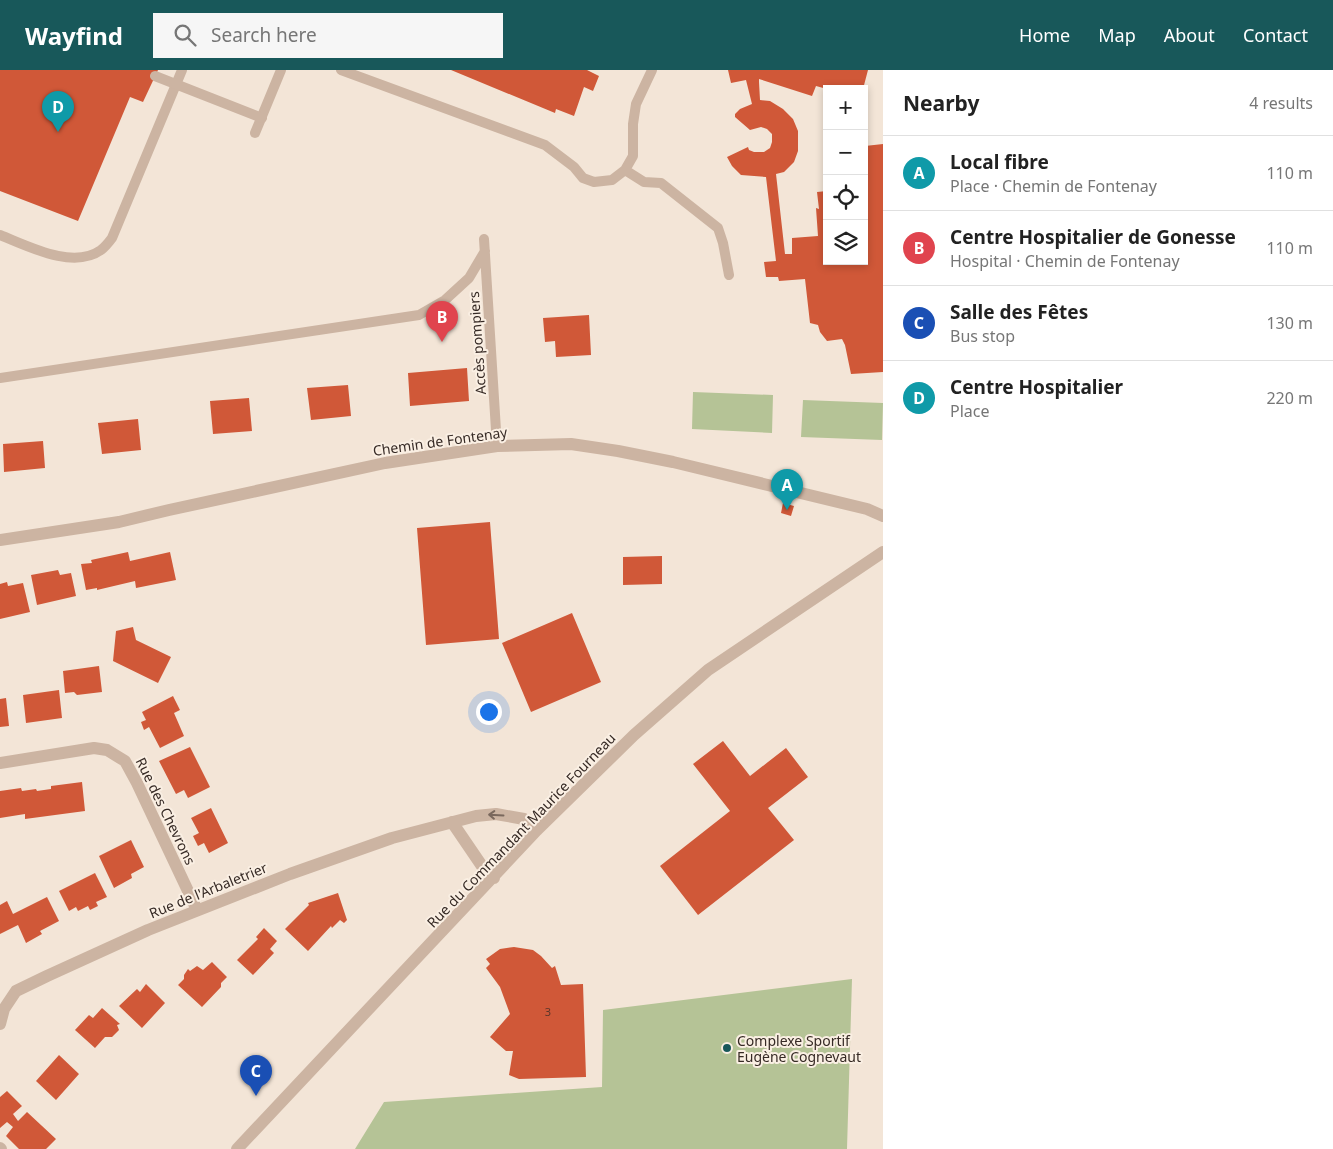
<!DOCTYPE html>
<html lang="en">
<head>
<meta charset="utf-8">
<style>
  :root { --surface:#fff; --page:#f6f6f6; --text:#222; --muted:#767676; --line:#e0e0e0; --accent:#18585a }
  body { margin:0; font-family:"Noto Sans",sans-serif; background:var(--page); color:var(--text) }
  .controls { position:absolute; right:15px; top:15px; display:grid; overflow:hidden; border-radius:0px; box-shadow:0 2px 8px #0003 }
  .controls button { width:45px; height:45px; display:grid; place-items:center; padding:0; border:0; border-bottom:1px solid var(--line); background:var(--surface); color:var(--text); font:25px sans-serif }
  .you { position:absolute; left:488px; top:641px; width:18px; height:18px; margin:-12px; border:4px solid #fff; border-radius:50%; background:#1a73e8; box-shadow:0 0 0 8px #1a73e833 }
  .badge { display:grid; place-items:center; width:32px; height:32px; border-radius:50%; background:var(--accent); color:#fff; font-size:16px; font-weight:700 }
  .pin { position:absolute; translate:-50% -41px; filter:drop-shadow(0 1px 2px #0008) }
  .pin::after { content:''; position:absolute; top:26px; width:18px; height:15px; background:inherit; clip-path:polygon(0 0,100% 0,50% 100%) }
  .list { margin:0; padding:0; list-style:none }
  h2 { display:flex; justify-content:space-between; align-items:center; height:65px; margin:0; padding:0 20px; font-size:21px }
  h2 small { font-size:16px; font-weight:400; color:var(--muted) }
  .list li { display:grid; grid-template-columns:32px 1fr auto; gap:15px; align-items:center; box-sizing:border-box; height:75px; padding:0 20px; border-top:1px solid var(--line) }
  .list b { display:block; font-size:19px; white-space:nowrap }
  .list p { margin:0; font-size:16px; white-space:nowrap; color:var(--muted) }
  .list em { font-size:16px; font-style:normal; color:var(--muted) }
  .icon { flex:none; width:28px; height:28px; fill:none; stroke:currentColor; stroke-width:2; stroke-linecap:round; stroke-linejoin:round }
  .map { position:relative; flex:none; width:883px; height:1079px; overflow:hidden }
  header { display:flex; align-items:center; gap:30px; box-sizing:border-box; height:70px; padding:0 25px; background:var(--accent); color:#fff }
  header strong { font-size:24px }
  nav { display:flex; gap:28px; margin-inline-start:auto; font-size:18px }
  .search { width:350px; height:45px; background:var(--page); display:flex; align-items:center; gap:12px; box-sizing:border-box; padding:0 18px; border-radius:0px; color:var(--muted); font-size:19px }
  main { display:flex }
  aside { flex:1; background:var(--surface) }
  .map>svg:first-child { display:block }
  .green { fill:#b5c396 }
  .building { fill:#d05838 }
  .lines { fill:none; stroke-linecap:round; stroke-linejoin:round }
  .service { stroke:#ccb4a2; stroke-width:10 }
  .minor { stroke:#ccb4a2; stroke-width:12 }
  .service-bridge { stroke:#ccb4a2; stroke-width:10 }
  .oneway { stroke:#7a685d }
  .poi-dot { fill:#18585a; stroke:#faefe3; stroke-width:2 }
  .labels { text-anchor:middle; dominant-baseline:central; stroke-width:4; stroke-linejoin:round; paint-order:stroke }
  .number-label { font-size:11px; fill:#5c362a }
  .street-label { font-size:14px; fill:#362a25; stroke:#faefe3 }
  .poi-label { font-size:14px; fill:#362a25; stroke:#faefe3; text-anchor:start }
</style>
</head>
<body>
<header>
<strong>Wayfind</strong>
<div class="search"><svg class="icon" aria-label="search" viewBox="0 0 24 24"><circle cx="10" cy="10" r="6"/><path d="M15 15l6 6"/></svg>Search here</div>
<nav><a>Home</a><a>Map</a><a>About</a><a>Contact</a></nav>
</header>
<main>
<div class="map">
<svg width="883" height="1079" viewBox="0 0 883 1079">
  <rect width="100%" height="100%" fill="#f3e5d7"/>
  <!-- green -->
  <path class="green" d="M693,322L773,325L772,363L692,359Z
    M803,330L883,333L882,370L801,367Z
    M852,909L847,1079H355L384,1032L602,1017L603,940Z"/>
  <!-- building -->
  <path class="building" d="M0,0H158L143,32L130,27L78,151L0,121Z
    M451,0H587L599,6L593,21L584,17L574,46L556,39L555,43Z
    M728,0H868L863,19H827L816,16L812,26L759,9V12L760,30L770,31L783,39L793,49L798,61V81L794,92L784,102L776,104L785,184H792V168L818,166L816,138L819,139L817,122L827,121V191H864V101H867L865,76L883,74V302L851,304L845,275L842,269L827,271L820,262L818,255L810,253L805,209L779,211L778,207H766L764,192L776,191L766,107L741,105L732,96L727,87L748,77L749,80L754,82H764L770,78L772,72V64L767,59L761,57L750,60L735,47V44L740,39L752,34L746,10L731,13Z
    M589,245L591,285L556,287L555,271L545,272L543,248Z
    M467,298L469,331L410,336L408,303Z
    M348,315L351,346L311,350L307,318Z
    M249,328L252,361L213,364L210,331Z
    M138,349L141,380L102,384L98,353Z
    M43,371L45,398L4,402L3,374Z
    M783,433L794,436L791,446L781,443Z
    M490,452L499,569L426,575L417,458Z
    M128,482L130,491L170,482L176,510L136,518L135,511L97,520V518L86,520L81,494L92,493L91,490Z
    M662,486V514L623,515V487Z
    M58,500L60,505L71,503L76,526L37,535L31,505Z
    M7,512L8,516L23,513L30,542L0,549V514Z
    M572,543L601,612L531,642L502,573Z
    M133,557L136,570L171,587L158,613L113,591L116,561Z
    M99,596L102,622L77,625L74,622L65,623L63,601Z
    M59,620L62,648L26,653L23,625Z
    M173,626L180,640L174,643L184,666L160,678L149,657L144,660L141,652L146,650L142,642Z
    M6,628L9,656L0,657V629Z
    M723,671L750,706L786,678L808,707L768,738L794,770L698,845L660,796L730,741L693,694Z
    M190,677L210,717L188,728L184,720L176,724L159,691Z
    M82,712L85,741L25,749V744L0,748V721L21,718L22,721L36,719L37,721L51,719V716Z
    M211,738L228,773L209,783L204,773L198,776L193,766L199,763L191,748Z
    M131,770L144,797L131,804L132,808L114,818L99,786Z
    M95,803L107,827L96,832L98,836L90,840L88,836L78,841L76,837L69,841L59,821Z
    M338,823L347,850L344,853L340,850L332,858L331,856L308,881L285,859L309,835L308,833Z
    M47,827L59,851L40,861L42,864L26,873L18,855L0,864V835L7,831L13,844Z
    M264,858L277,871L270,879L274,883L253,905L237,890L258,869L256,867Z
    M514,877L533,880L541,886L552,898L555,896L561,915L583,914L586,1007L519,1009L509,1005L513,981H506L490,967L510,944L500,917L486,898L490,894L486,889L500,879Z
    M212,892L227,907L221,913V917L202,937L178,915L184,909V905L188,899L190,901L197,896L203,900Z
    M146,914L165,933L142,958L119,936L137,919L140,922Z
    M102,938L120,954L117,955L119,960L112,967H105L95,978L75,960L89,945L93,948Z
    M59,985L79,1004L56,1030L36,1011Z
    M7,1021L22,1036L13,1044L18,1051L27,1042L56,1069L46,1079H19L6,1066L13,1057L7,1052L0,1058V1027Z"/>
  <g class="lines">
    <!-- service -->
    <path class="service" d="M341,0L545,75L574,97L583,108L594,112L612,110L625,100L633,86V54L636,34L652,0
      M255,63L281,0
      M625,100L644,112L661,113L718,158L723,173L729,205
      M0,165C28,176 73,200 101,180C105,177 109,172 112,168L182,0
      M484,169L497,376
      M0,308L419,245L445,230L469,208L485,181"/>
    <!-- minor -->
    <path class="minor" d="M0,470L119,452L169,440L385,393L497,376L571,374L618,381L673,392L867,439L883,446
      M0,693L94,678L107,680L125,691L137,713L197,840
      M452,752L484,799L494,808
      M0,954L4,939L16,921L47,906L148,860L290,804L392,768L476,746L496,744L524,749L537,760
      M0,1078L1,1079
      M237,1079L537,760L634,665L708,600L883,482"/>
    <!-- service-bridge -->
    <path class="service-bridge" d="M155,6L262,48"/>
  </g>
  <!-- one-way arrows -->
  <defs><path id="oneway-shaft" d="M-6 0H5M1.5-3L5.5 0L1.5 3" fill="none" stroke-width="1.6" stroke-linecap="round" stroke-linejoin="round" transform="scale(1.25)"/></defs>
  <use class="oneway" href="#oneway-shaft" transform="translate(496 745) rotate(-177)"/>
  <!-- markers -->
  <circle class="poi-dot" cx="727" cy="978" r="5"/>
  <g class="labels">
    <!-- number labels -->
    <g class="number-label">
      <text x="548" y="941">3</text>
    </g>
    <!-- street labels -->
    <g class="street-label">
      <text transform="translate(477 273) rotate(-94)">Accès pompiers</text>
      <text transform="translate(440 371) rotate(-8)">Chemin de Fontenay</text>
      <text transform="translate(166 741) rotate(64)">Rue des Chevrons</text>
      <text transform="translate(521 760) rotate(-46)">Rue du Commandant Maurice Fourneau</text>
      <text transform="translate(208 820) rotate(-22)">Rue de l'Arbaletrier</text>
    </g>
    <!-- poi labels -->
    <g class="poi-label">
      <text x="737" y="970">Complexe Sportif<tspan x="737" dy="16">Eugène Cognevaut</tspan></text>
    </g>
  </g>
</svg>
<div class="controls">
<button>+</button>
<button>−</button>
<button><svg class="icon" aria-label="locate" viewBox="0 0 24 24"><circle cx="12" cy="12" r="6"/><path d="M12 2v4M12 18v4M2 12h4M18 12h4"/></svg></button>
<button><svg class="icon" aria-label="layers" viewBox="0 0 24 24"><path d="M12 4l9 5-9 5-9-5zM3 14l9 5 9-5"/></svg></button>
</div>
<div class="you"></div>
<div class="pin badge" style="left:787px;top:440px;background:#0f9aa8">A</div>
<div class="pin badge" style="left:442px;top:272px;background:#e0444e">B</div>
<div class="pin badge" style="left:256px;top:1026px;background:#1a4fb4">C</div>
<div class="pin badge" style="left:58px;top:62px;background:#0f9aa8">D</div>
</div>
<aside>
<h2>Nearby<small>4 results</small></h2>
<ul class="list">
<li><span class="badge" style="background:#0f9aa8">A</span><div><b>Local fibre</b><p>Place · Chemin de Fontenay</p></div><em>110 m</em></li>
<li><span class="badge" style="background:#e0444e">B</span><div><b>Centre Hospitalier de Gonesse</b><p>Hospital · Chemin de Fontenay</p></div><em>110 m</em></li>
<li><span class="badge" style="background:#1a4fb4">C</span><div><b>Salle des Fêtes</b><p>Bus stop</p></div><em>130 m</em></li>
<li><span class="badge" style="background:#0f9aa8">D</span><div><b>Centre Hospitalier</b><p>Place</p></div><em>220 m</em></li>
</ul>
</aside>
</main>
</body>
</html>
